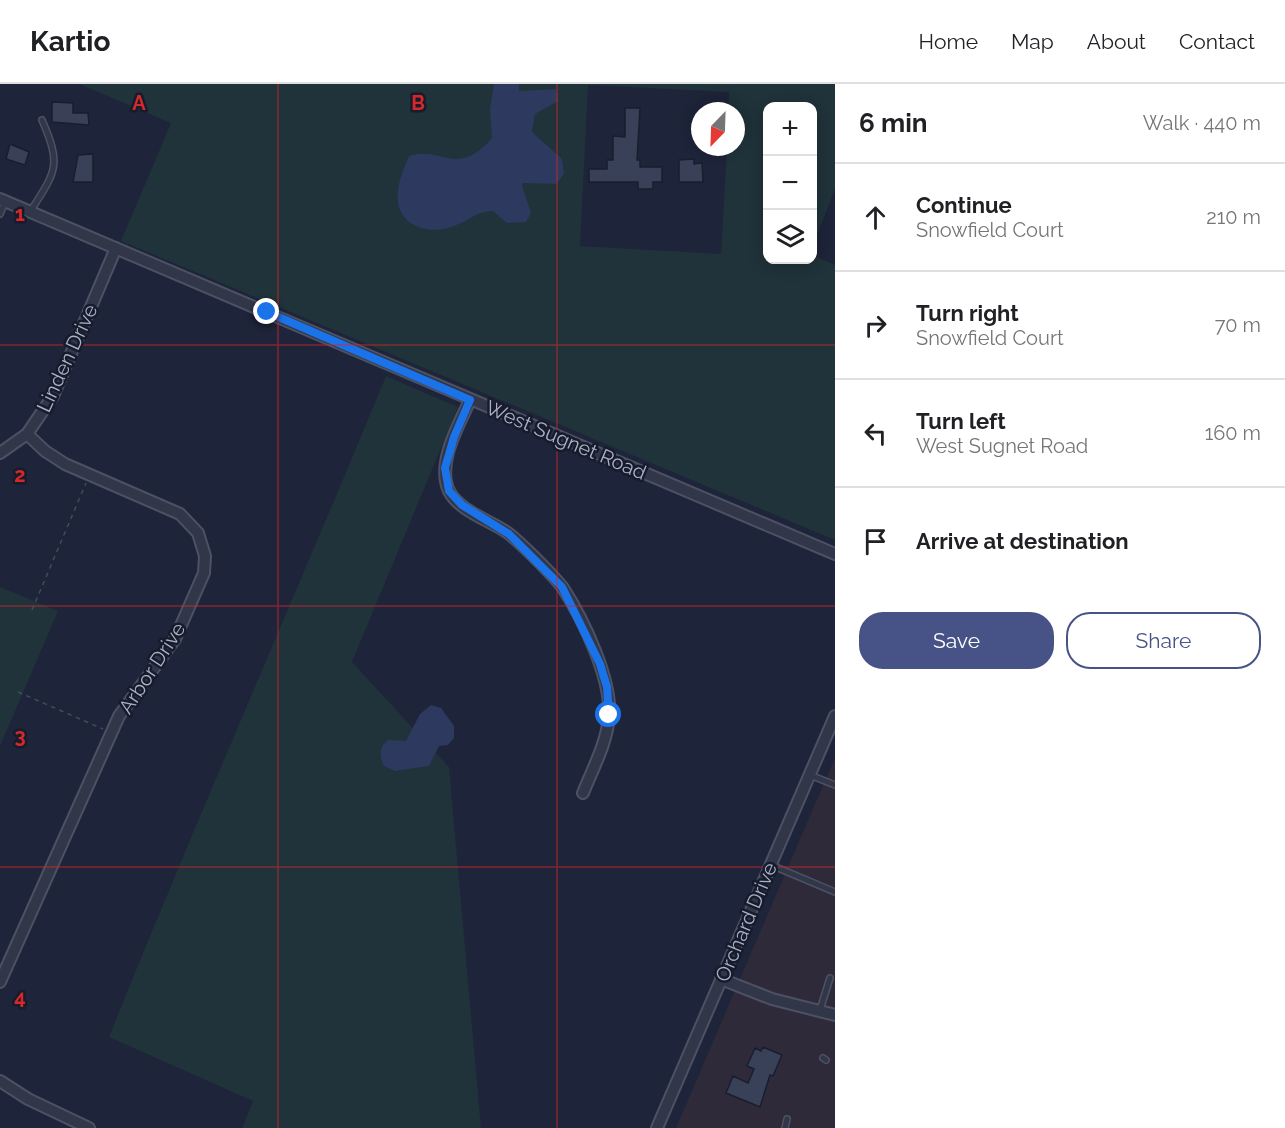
<!DOCTYPE html>
<html lang="en">
<head>
<meta charset="utf-8">
<style>
  :root { --surface:#fff; --page:#f6f6f6; --text:#202124; --muted:#757577; --line:#e0e0e0; --accent:#475387 }
  body { margin:0; font-family:Raleway,sans-serif; background:var(--page); color:var(--text) }
  .controls { position:absolute; right:18px; top:18px; display:grid; overflow:hidden; border-radius:12px; box-shadow:0 3px 15px #0003 }
  .controls button { width:54px; height:54px; display:grid; place-items:center; padding:0; border:0; border-bottom:2px solid var(--line); background:var(--surface); color:var(--text); font:30px sans-serif }
  .compass { position:absolute; left:691px; top:18px; width:54px; height:54px; border-radius:50%; background:var(--surface); box-shadow:0 3px 15px #0003; rotate:203deg }
  .stop { position:absolute; width:18px; height:18px; margin:-14px; border:4px solid #1a73e8; border-radius:50%; background:#fff }
  .stop.end { background:#1a73e8; border-color:#fff; box-shadow:0 2px 6px #0008 }
  .list { margin:0; padding:0; list-style:none }
  h2 { display:flex; justify-content:space-between; align-items:center; height:78px; margin:0; padding:0 24px; font-size:26px }
  h2 small { font-size:20px; font-weight:400; color:var(--muted) }
  .list li { display:grid; grid-template-columns:39px 1fr auto; gap:18px; align-items:center; box-sizing:border-box; height:108px; padding:0 24px; border-top:2px solid var(--line) }
  .list b { display:block; font-size:22px; white-space:nowrap }
  .list p { margin:0; font-size:20px; white-space:nowrap; color:var(--muted) }
  .list em { font-size:20px; font-style:normal; color:var(--muted) }
  .actions { display:flex; gap:12px; padding:18px 24px }
  .actions a { flex:1; padding:14px 0; border:2px solid var(--accent); border-radius:24px; text-align:center; font-size:21px; color:var(--accent) }
  .actions .main { background:var(--accent); color:#fff }
  .icon { flex:none; width:33px; height:33px; fill:none; stroke:currentColor; stroke-width:2; stroke-linecap:round; stroke-linejoin:round }
  .map { position:relative; flex:none; width:835px; height:1044px; overflow:hidden }
  header { display:flex; align-items:center; gap:36px; box-sizing:border-box; height:84px; padding:0 30px; background:var(--surface); border-bottom:2px solid var(--line) }
  header strong { font-size:28px }
  nav { display:flex; gap:33px; margin-inline-start:auto; font-size:21px }
  main { display:flex }
  aside { flex:1; background:var(--surface) }
  .map>svg:first-child { display:block }
  .medical { fill:#2f2a3a }
  .green { fill:#20323a; fill-rule:evenodd }
  .water { fill:#2d395f }
  .building { fill:#394159; stroke:#191e2f; stroke-width:1.5 }
  .lines { fill:none; stroke-linecap:round; stroke-linejoin:round }
  .lane-casing { stroke:#4c5164; stroke-width:8 }
  .street-casing { stroke:#4c5164; stroke-width:14 }
  .path { stroke:#3d4f57; stroke-width:1.5; stroke-dasharray:4.5 4.5; stroke-linecap:butt }
  .lane { stroke:#313749; stroke-width:5 }
  .street { stroke:#313749; stroke-width:10 }
  .route { stroke:#1a73e8; stroke-width:8 }
  .grid { fill:none; stroke:#d62828; stroke-width:1.5; stroke-opacity:0.55 }
  .labels { text-anchor:middle; dominant-baseline:central; stroke-width:5; stroke-linejoin:round; paint-order:stroke }
  .street-label { font-size:20px; fill:#abb0c6; stroke:#171c2d }
  .grid-label { font-size:20px; text-anchor:middle; font-weight:bold; fill:#d62828; stroke:#171c2d; stroke-width:5; stroke-linejoin:round; paint-order:stroke }
</style>
</head>
<body>
<header>
<strong>Kartio</strong>
<nav><a>Home</a><a>Map</a><a>About</a><a>Contact</a></nav>
</header>
<main>
<div class="map">
<svg width="835" height="1044" viewBox="0 0 835 1044">
  <rect width="100%" height="100%" fill="#1e2439"/>
  <!-- medical -->
  <path class="medical" d="M835,674V1044H676L825,697Z"/>
  <!-- green -->
  <path class="green" d="M79,0H835V105L813,161L812,22H768V176H812L813,171L835,181V456L121,157L171,39ZM588,1L729,8V27H736V63H727L721,170L580,162Z
    M386,292L458,323L352,578L449,683L481,1044H242L253,1017L109,953C198,731 295,513 386,292Z
    M0,503L58,527L0,662Z"/>
  <!-- water -->
  <path class="water" d="M494,0H519V7L556,5L558,17L535,30L532,48L562,75L564,90L556,100L523,99L522,102L531,129L526,138L507,139L493,127C474,128 471,136 454,142C435,150 406,146 399,123C394,107 403,86 409,72C443,61 456,95 492,54L490,25Z
    M431,621L441,624L454,642V654L448,661L439,662L429,682L395,687L384,682C379,672 379,663 388,656L406,657L420,630Z"/>
  <!-- building -->
  <path class="building" d="M52,18L73,19V29H88L89,41L52,38Z
    M625,24H640L637,76H640V83H662V98H653V105H638V98H589V85H607V76H613V52L625,53Z
    M10,60L29,68L25,81L6,75Z
    M93,70V98H73L78,71Z
    M694,75V80L702,79L703,98H679V76Z
    M763,963L782,971L773,992L770,991L760,1023L726,1009L733,992L748,999L754,985L747,982L755,964L761,967Z"/>
  <g class="lines">
    <!-- lane casing -->
    <g class="lane-casing">
      <path id="lane" d="M30,128C56,87 62,82 42,36
        M0,130L5,118
        M810,691L835,701
        M771,781L835,808
        M820,926L830,894
        M823,974L826,976
        M785,1044L787,1035"/>
    </g>
    <!-- street casing -->
    <g class="street-casing">
      <path id="street" d="M0,115L835,470
        M470,316C459,341 436,379 449,407C459,427 491,437 508,449C521,459 553,491 563,504C583,535 612,595 609,632C607,659 593,684 583,709
        M0,369L27,350L53,312L116,164
        M721,895L772,915L835,931
        M0,898L119,632L175,555L204,489L205,472L198,449L180,430L65,380L45,367L27,350
        M0,997L28,1015L89,1044
        M657,1044L835,632"/>
    </g>
    <!-- path -->
    <path class="path" d="M32,526L86,399
      M18,608L103,645"/>
    <!-- lane -->
    <use href="#lane" class="lane"/>
    <!-- street -->
    <use href="#street" class="street"/>
  </g>
  <g class="lines">
    <!-- route -->
    <path class="route" d="M267,228L470,316L454,353L445,384L449,407L462,421L509,450L562,503L600,580L607,603L609,631"/>
  </g>
  <!-- grid -->
  <path class="grid" d="M278,0V1044M557,0V1044M0,261H835M0,522H835M0,783H835"/>
  <g class="labels">
    <!-- street labels -->
    <g class="street-label">
      <text transform="translate(67 274) rotate(-65)">Linden Drive</text>
      <text transform="translate(566 356) rotate(23)">West Sugnet Road</text>
      <text transform="translate(152 584) rotate(-57)">Arbor Drive</text>
      <text transform="translate(746 838) rotate(-67)">Orchard Drive</text>
    </g>
  </g>
  <g class="grid-label">
    <text x="139" y="26">A</text>
    <text x="418" y="26">B</text>
    <text x="20" y="137">1</text>
    <text x="20" y="398">2</text>
    <text x="20" y="659">3</text>
    <text x="20" y="920">4</text>
  </g>
</svg>
<div class="controls">
<button>+</button>
<button>−</button>
<button><svg class="icon" aria-label="layers" viewBox="0 0 24 24"><path d="M12 4l9 5-9 5-9-5zM3 14l9 5 9-5"/></svg></button>
</div>
<svg class="compass" viewBox="-18 -18 36 36"><path d="M0-13l5 13h-10z" fill="#e53935"/><path d="M0 13l5-13h-10z" fill="#757577"/></svg>
<div class="stop" style="left:609px;top:631px"></div>
<div class="stop end" style="left:267px;top:228px"></div>
</div>
<aside>
<h2>6 min<small>Walk · 440 m</small></h2>
<ul class="list">
<li><svg class="icon" aria-label="ahead" viewBox="0 0 24 24"><path d="M12 20V5M6 11l6-6 6 6"/></svg><div><b>Continue</b><p>Snowfield Court</p></div><em>210 m</em></li>
<li><svg class="icon" aria-label="right" viewBox="0 0 24 24"><path d="M7 20v-9h11M14 6l5 5-5 5"/></svg><div><b>Turn right</b><p>Snowfield Court</p></div><em>70 m</em></li>
<li><svg class="icon" aria-label="left" viewBox="0 0 24 24"><path d="M17 20v-9H6M10 6l-5 5 5 5"/></svg><div><b>Turn left</b><p>West Sugnet Road</p></div><em>160 m</em></li>
<li><svg class="icon" aria-label="arrive" viewBox="0 0 24 24"><path d="M6 21V4h12l-3 4 3 4H6"/></svg><div><b>Arrive at destination</b></div></li>
</ul>
<div class="actions"><a class="main">Save</a><a>Share</a></div>
</aside>
</main>
</body>
</html>
